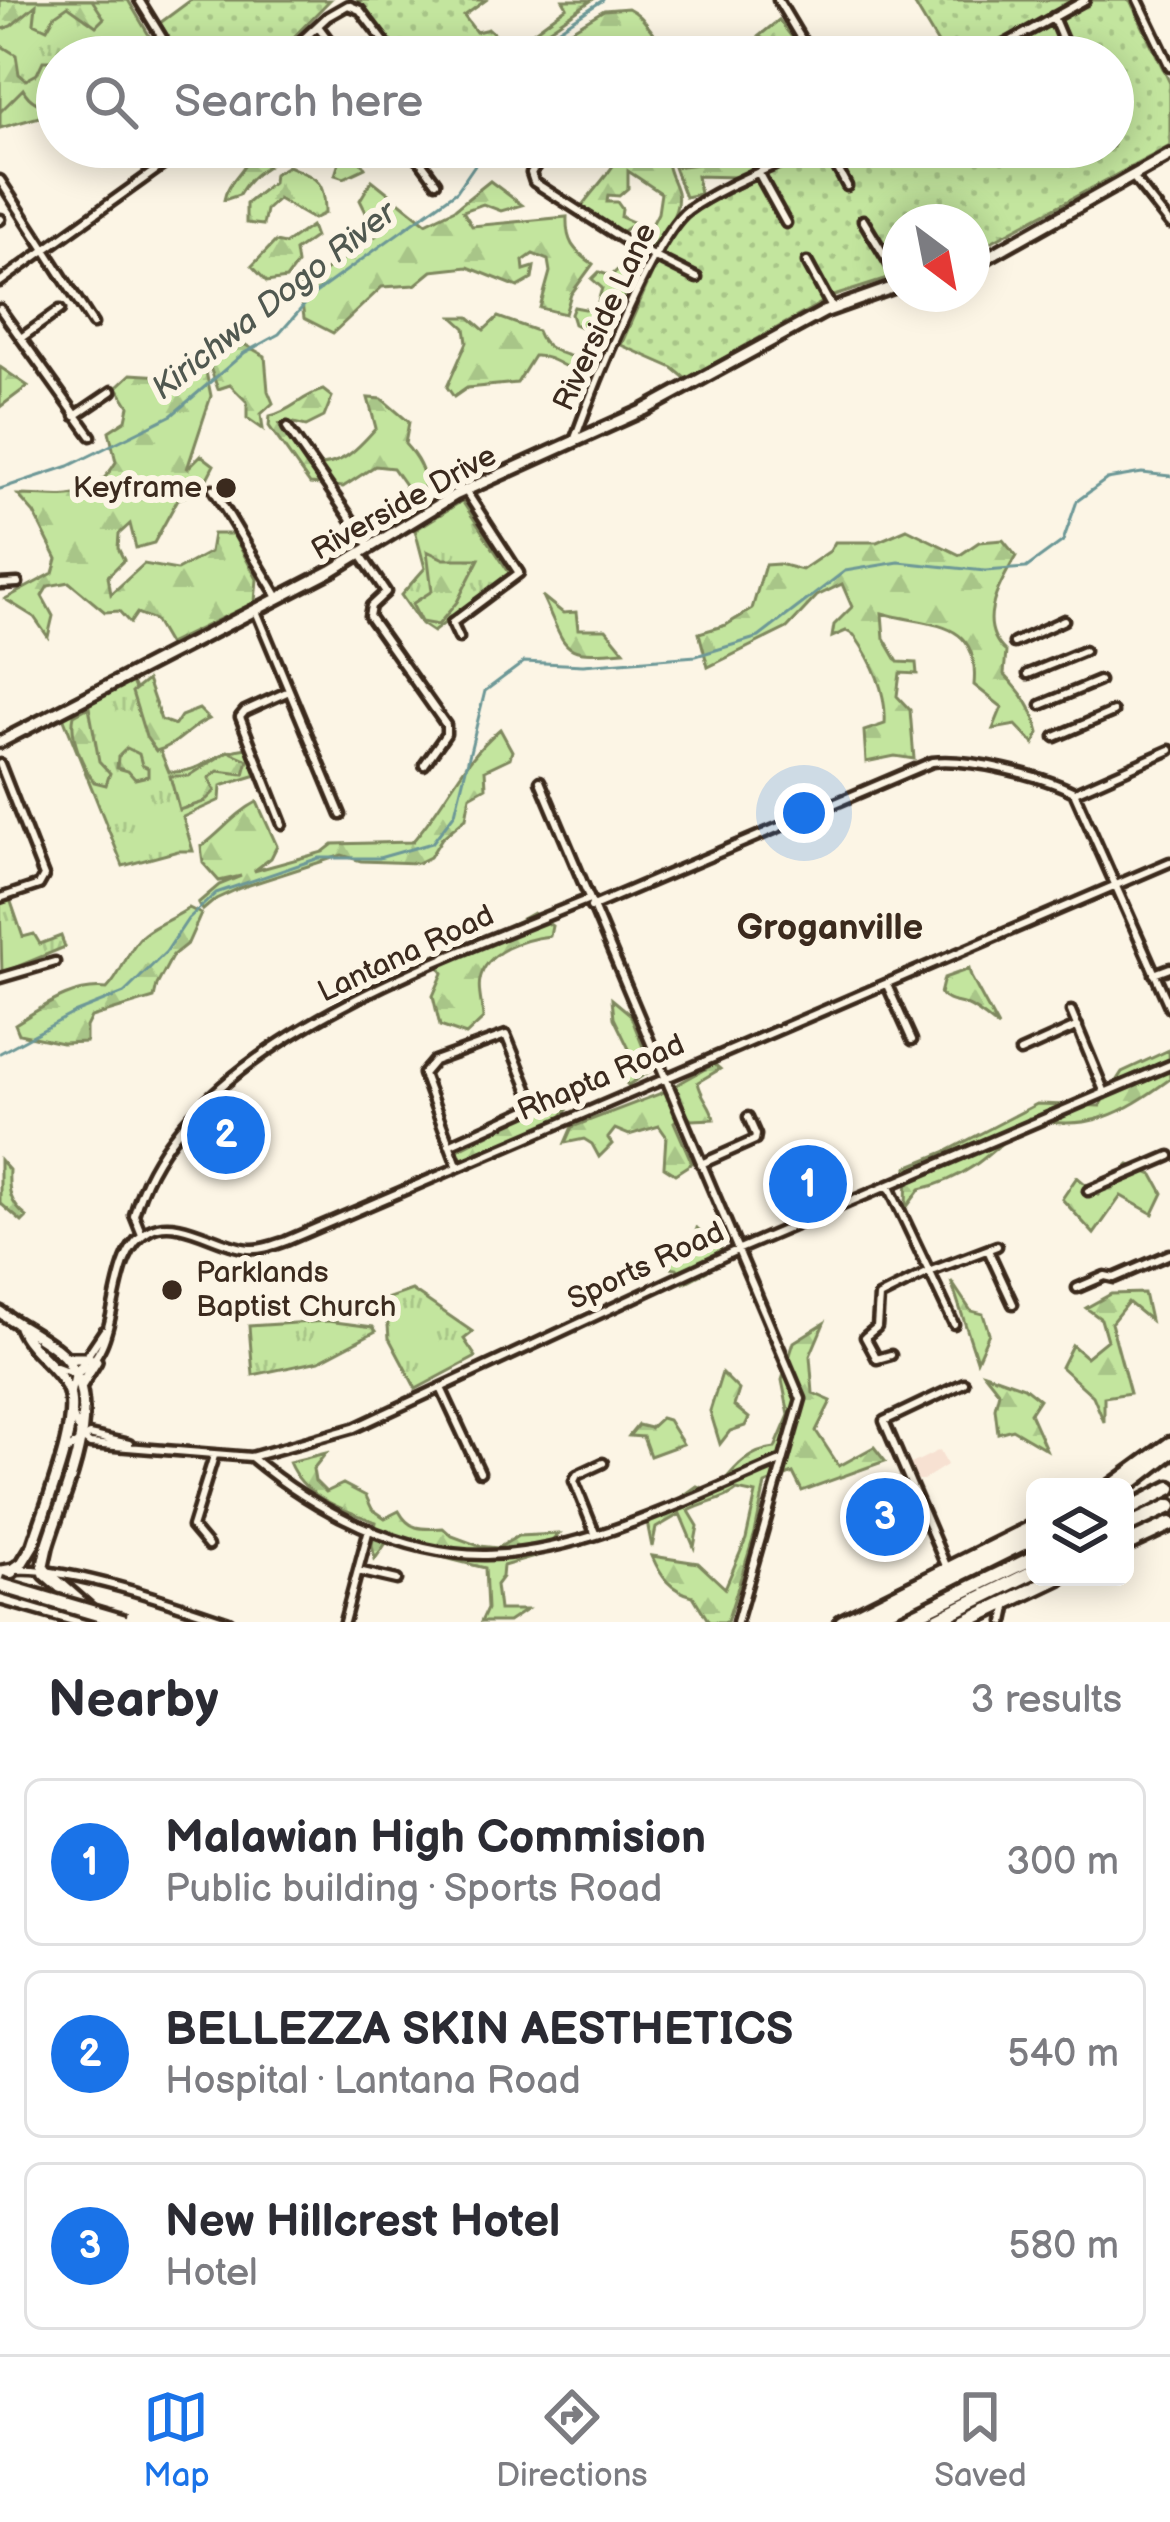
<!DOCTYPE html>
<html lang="en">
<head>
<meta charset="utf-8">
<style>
  :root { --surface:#fff; --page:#f7f7f7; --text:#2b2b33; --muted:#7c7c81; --line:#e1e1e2; --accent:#1a73e8 }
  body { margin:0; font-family:"Balsamiq Sans",sans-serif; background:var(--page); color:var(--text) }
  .controls { position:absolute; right:36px; bottom:36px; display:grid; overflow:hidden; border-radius:18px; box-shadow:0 6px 30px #0003 }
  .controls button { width:108px; height:108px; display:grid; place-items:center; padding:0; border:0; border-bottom:3px solid var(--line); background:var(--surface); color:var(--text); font:60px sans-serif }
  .compass { position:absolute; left:882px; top:204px; width:108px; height:108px; border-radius:50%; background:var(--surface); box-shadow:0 6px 30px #0003; rotate:148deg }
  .you { position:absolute; left:804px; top:813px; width:42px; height:42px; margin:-30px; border:9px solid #fff; border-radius:50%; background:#1a73e8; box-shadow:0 0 0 18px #1a73e833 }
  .badge { display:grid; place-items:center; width:78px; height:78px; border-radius:50%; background:var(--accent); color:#fff; font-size:39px; font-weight:700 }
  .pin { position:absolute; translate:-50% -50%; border:6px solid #fff; box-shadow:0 3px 12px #0006 }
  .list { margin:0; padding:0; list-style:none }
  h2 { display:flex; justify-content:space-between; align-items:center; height:156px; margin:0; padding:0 48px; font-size:51px }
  h2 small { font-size:39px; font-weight:400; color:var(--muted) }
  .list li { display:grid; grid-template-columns:78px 1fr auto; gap:36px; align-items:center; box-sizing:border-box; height:168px; margin:0 24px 24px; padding:0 24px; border:3px solid var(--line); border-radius:18px }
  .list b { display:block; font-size:45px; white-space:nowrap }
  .list p { margin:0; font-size:39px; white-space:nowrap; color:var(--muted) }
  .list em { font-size:39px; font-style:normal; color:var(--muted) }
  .icon { flex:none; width:66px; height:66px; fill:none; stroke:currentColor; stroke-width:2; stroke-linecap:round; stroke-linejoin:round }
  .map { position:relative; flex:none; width:1170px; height:1622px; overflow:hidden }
  .search { position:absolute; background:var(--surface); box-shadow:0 6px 30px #0003; left:36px; right:36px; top:36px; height:132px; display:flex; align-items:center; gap:30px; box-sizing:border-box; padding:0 42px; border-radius:66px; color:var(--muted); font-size:45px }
  .sheet { height:732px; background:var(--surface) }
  nav { display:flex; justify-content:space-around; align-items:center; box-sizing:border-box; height:168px; border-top:3px solid var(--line); background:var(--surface); font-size:33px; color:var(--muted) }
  nav a { display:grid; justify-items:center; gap:6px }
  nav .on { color:var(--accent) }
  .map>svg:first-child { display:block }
  .built { fill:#f7e1d2 }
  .grass { fill:url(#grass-tufts); stroke:#7f885e; stroke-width:3 }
  .forest { fill:url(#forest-firs); stroke:#7f885e; stroke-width:3 }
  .garden { fill:url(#garden-dots); stroke:#7f885e; stroke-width:3 }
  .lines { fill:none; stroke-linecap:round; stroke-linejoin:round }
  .stream { stroke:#6d9897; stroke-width:3 }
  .street-casing { stroke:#3b2a1e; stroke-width:15 }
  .secondary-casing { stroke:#3b2a1e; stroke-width:18 }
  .highway-casing { stroke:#3b2a1e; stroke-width:21 }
  .street { stroke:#fcf5e5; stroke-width:6 }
  .secondary { stroke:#fcf5e5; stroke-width:9 }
  .highway { stroke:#fcf5e5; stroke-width:12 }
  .highway-bridge-casing { stroke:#3b2a1e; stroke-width:21; stroke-linecap:butt }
  .highway-bridge { stroke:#fcf5e5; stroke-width:12 }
  .poi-dot { fill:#3b2a1e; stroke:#fcf5e5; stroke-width:4.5 }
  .labels { text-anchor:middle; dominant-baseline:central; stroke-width:12; stroke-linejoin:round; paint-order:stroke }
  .street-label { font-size:30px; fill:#3b2a1e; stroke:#fcf5e5 }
  .poi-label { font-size:30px; fill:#3b2a1e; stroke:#fcf5e5; text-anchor:end }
  .water-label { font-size:33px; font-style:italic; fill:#505850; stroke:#fcf5e5 }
  .quarter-label { font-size:36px; font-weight:bold; fill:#3b2a1e; stroke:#fcf5e5 }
</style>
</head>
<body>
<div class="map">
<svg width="1170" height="1622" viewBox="0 0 1170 1622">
  <defs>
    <pattern id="grass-tufts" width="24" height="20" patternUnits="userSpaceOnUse" patternTransform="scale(3)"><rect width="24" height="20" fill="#c3e59e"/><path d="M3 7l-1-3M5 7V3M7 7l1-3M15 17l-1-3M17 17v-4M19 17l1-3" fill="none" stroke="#a8c588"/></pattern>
    <pattern id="forest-firs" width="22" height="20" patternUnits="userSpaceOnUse" patternTransform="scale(3)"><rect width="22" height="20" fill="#c3e59e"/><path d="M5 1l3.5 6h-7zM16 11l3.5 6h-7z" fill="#a8c588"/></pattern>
    <pattern id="garden-dots" width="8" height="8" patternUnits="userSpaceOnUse" patternTransform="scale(3)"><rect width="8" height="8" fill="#c3e59e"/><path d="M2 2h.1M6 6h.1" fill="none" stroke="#a8c588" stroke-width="1.8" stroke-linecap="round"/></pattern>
  </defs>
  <rect width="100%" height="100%" fill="#fcf5e5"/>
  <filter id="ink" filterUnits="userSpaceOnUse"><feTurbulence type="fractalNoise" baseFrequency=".00833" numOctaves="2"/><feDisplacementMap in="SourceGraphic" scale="24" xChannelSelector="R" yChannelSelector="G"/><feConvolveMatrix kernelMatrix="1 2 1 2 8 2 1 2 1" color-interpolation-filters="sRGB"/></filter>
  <g filter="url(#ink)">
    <!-- built -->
    <path class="built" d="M940,1450L947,1465L923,1480H914L907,1466Z"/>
    <!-- grass -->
    <path class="grass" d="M0,0H128L162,57H57V112L0,128Z
      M462,501L510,574L433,632L421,624L401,595L425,568L415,530Z
      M132,682L169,772C203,774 212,751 247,748L257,775L221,786L220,800L183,817L193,851H178L123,866L62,714Z
      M10,899L23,937L34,934L40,944L61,936L65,947L2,973L0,904Z
      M697,1228L709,1240H725L707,1271L684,1283L677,1268L663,1266L660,1255L673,1250L689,1253Z
      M412,1290L473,1332L464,1339L476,1357L416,1389L389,1338L386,1299Z
      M327,1321L373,1327L376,1331L319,1361L253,1375L249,1326Z"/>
    <!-- forest -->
    <path class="forest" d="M0,0H92L104,18L96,26L68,6L55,15L47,29L34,23L36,5L11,26L0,30Z
      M628,8C642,15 645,23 655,35C677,61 709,47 738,47L732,57H619L592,44L583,49L566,50L556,39L604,10Z
      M779,20L807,57H787L759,36Z
      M0,45L16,55L19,74L26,80L37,74L43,61H54L57,107C42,107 30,103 23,89L0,112Z
      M251,147H289C272,168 253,169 239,195L224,200C228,178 249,171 251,147Z
      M352,147L365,168L344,178L335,175L341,156L328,148Z
      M622,147H689L667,162C668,173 674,181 677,192C681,212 664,235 649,247L643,242L658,213L661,193L628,171V188L619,196L608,195L607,202H617L622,209L621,217L635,223L621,232L586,214L581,207C595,187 616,168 622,147Z
      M760,147H786L737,177L697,176L700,194L685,197L674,167L706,163Z
      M288,166C316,178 325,179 325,213L313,219L278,199L266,210L263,225L246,223V204L273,182L274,174Z
      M372,180L426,223L455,209L490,181L522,205L501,211L483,204L463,211L472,226L567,217C566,242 573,250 593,264L571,294L565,314L540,308L550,272L548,260L533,254L523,261L524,270L534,267L532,279L518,287L468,267L432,271L415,285L382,287L333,333L304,318L300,288L377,235L360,200Z
      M311,226L315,237L295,251L297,264L286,279L267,282L252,266L275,242L285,244Z
      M636,257L639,269L603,337L574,324L571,314L574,307L590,310L598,302L602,288L592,279L599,272L611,276L629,259Z
      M453,317H469L484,330L498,317L537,331C545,354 572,356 594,363L587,374C567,372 553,355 534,356L517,383L467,388L454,397L447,387L467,342L465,328Z
      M247,326L242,343L265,356L268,391L273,403L261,414L263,429L247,418V402L230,385L218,389L205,354Z
      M204,362L211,396L187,469L201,455L214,465L201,490L178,499L154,543L136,548L130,524L119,534L118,548L124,560L108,576L111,594L144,564L177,570L210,552L213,534H233L257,579L255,602L168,644L154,620L137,613L130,623L119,611L105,612L69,582L48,586L42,596L53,616L48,637L34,617L5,599L53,573L57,559L34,513L18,495C63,495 89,507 116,462L109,431L126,420L129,406L117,387L131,374L178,377Z
      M0,367L28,386L0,407Z
      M323,390L332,397L324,417L306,426L290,422L279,424L307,465C340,468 355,452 376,428L368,398L382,399L409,422L405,444C438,480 426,505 388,529L381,518L398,503L405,485L393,468L375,466L343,487L310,484L269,426L270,416C292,411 301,396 323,390Z
      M907,529L960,555L979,542L1003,540L1016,556C999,586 975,624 1006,652L1004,674C1022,693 1033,707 1039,733L1034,744L1016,725L993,729L1002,707L974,685C980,618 931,627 882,613L884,638L898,662L916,663L917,674L900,673L897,696L910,710L914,759L895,756L866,762L864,731L885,724C887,692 873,662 854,635L846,631L832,637L834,625L852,607L842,584L817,596L787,628L708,667L699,633L726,625L752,609L765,565L779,564L802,570L830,551L835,542H877Z
      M427,551L444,559H479L457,602L438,625L421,622L412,604L432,591Z
      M542,596L563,613L576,612L578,629H606L624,651C558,656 569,652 542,596Z
      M147,680L161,720L175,725L181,716L199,709L209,719C189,727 177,746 156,751L146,737L132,692Z
      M89,707L99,761L110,773L106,785L94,782C82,764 69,736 74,715Z
      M500,729L512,751L510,758L485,770L486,787L470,796L466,818L442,838L430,857L418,863L361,861L342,855L240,888L216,899L203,910L198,903L219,885L241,876L219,881L203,863L201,847C221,833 235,813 257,802L277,846L271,858L254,871L323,852L333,844L412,842C445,805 460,763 500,729Z
      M127,748L139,754L142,765L148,768V776L135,779L128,771L117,768L118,757Z
      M228,751L248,760L244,774L218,771L209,778L215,791L204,802L179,810L170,776H189Z
      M189,908L201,914L188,943L173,955L157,985L154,998L91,1017L86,1027V1042L62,1043L19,1034L15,1024C45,1006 72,985 107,989C122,974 125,955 139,939C150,926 174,919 189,908Z
      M533,913L552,926L550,936C524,939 485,951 480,980C477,990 483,1008 483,1019L466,1035L440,1026L433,996L443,973L432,957C466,942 501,932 533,913Z
      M969,969L971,977L998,1027C988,1019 978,1010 966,1005C955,1001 949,1003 940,994L944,978Z
      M612,999L630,1014L652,1070L628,1085L620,1076L632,1055L614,1018Z
      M1169,1050L1170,1079C1122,1114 1088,1133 1029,1118C992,1152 969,1178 920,1189L906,1208L907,1167L947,1151L1037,1104L1100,1106L1122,1072Z
      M714,1064L720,1069L698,1082C701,1098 711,1104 714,1119L691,1120L685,1113L674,1122L692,1163L675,1174L664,1167L666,1136L659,1126L629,1135L615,1129L608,1138L612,1144L599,1157L592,1144L584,1139L565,1143L572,1127L662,1093Z
      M554,1101L567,1110L548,1133L466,1168L456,1151Z
      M0,1160L9,1170C8,1191 10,1204 27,1217L22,1222L0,1203Z
      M1129,1165L1153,1175L1163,1193L1153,1214L1121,1196L1094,1234L1062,1199L1077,1177L1098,1195Z
      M951,1281L971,1311L983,1314L989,1333L977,1360Z
      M1144,1293L1150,1320L1128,1302L1111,1323L1130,1393L1104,1397V1422L1093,1396L1061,1367L1072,1345L1086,1357L1107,1340L1101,1319L1086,1308L1111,1294Z
      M824,1323L810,1356L813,1393L831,1401L816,1431L839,1466L874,1447L885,1461L802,1491L793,1473L765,1484L755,1533L727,1622H709L693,1596C670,1590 661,1577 652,1556L698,1563L725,1588L746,1539L756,1494L737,1490C724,1501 705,1502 689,1511L698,1526L694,1547L680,1514L656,1528L652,1547L647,1522L697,1486L714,1493C734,1470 744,1452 775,1448L789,1415L782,1380L794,1342Z
      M722,1373L739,1390L734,1406L749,1418L745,1426L730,1431L720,1444L710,1411Z
      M984,1373L1024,1387L1039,1399L1030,1413L1046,1449L1012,1429L998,1433L995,1408L999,1392Z
      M661,1418L668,1420L683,1444L650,1456L643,1437L629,1436L638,1425L650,1428Z
      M326,1453L313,1469L315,1481L326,1492L343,1484L366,1496L372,1509L385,1518L399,1511C410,1531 422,1529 443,1528L452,1536L479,1546L498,1548L518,1536L559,1534L535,1557L503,1566L502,1577L496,1585L499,1610H526L508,1622H481L487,1609L485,1568L386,1543L375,1559L372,1545L376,1522C342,1509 304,1498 289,1462Z"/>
    <!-- garden -->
    <path class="garden" d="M191,0H330L274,57H180L160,23Z
      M358,0H486L464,16L476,32L489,29L510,49L567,7L563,0H592L526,45L521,57H404Z
      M912,0H1130L1170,83V146L972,252V222H900V275L834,296L686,379L673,368L621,345L662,251L688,214L821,147H1113V57H946Z"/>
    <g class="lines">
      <!-- stream -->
      <path class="stream" d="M526,57L530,48L603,0
        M0,489L69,466L172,415L244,353L279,334L314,294L457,191L487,147
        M0,1053L74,1013L124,993L166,952L188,919L216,893L319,858H379L432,843L455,813L485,691L524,662L583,665L696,656L759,637L845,571L899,562L985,571L1026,568L1063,541L1077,501L1107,479L1142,473L1170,476"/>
      <!-- street casing -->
      <g class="street-casing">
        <path id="street" d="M139,0L174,57
          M778,0L812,57
          M1138,0L1170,67
          M1053,17L1070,57
          M318,26L341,57
          M284,57L327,17L348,5L360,10L396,57
          M982,57L1085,0
          M410,147L436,182
          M548,147L531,173L534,182L635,247L697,278
          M826,147L847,186
          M759,174L786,223
          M1132,176L1170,224
          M0,180L93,324
          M0,220L1,219
          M863,220L900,281
          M807,262L832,308
          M0,282L188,147
          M0,309L91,436
          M21,338L60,310
          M75,416L112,391
          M287,427L369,545
          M574,441C591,394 653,236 688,210C725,184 772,168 812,147
          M213,489L279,599
          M361,555L386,592L371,606L369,616L446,725V734L424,765
          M0,584L18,583
          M256,611L341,815
          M459,638L452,623L519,573L465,490
          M1014,643L1064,620
          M1028,674L1084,651
          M1041,705L1099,681
          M1055,737L1113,712
          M0,764L44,876L39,885L0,898
          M540,781L801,1399L737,1622
          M1075,792L1170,750
          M282,824L240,717L245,711L289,691
          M591,907L932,762C970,758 1040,775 1074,792L1170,1008
          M1154,974L1170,968
          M0,978L55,962
          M887,985L912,1040
          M1071,1011L1105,1093
          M1020,1052L1078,1026
          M449,1145L535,1106L506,1035L434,1061L423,1074L457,1165
          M701,1164L755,1140L756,1135L748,1117
          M889,1187L954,1324
          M1088,1191L1170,1156
          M142,1235L134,1215C180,1045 443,960 589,899
          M988,1250L1013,1304
          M1077,1288L1105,1276L1114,1278L1170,1254
          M891,1355L877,1359L865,1337L877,1327L879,1297L931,1271L997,1246
          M54,1366L75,1374C127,1352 101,1256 150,1230C178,1215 220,1247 249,1249C262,1250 274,1245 286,1241L1170,862
          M441,1388L480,1472
          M71,1392L75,1374L104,1331
          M73,1416L81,1437L90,1444L251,1457L354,1428L737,1250L1170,1065
          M66,1451L89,1435L129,1444
          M251,1457C314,1510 402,1556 486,1555C582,1554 695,1497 783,1460
          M595,1533L574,1481L577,1475L603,1463
          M208,1546L192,1527L214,1456
          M947,1568L884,1421L964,1383
          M15,1570C68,1566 177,1604 229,1622
          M358,1571L397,1580
          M344,1622L369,1529
          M1004,1622L1008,1603"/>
      </g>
      <!-- secondary casing -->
      <g class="secondary-casing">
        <path id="secondary" d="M972,266L1170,155
          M0,742L331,571L455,495L644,410L824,312L900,285
          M0,1312C20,1327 45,1337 63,1355C109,1404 63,1493 47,1547L43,1565L46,1573
          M68,1358H89
          M80,1387L96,1361
          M11,1571L22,1563L33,1545C44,1509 83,1419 67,1387C55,1364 29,1350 20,1327"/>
      </g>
      <!-- highway casing -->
      <g class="highway-casing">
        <path id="highway" d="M1111,1487L1170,1444
          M1125,1487L1170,1452
          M1125,1511L1170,1488
          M1125,1527L1170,1506
          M1125,1545L1170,1524
          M0,1573L11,1571
          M46,1573L102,1622
          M0,1597L88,1622
          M842,1622L1035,1526
          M863,1622L1035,1537
          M900,1622L1035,1557
          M932,1622L1035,1571
          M965,1622L1059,1577"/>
      </g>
      <!-- street -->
      <use href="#street" class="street"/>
      <!-- secondary -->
      <use href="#secondary" class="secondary"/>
      <!-- highway -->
      <use href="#highway" class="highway"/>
      <!-- highway-bridge casing -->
      <g class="highway-bridge-casing">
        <path id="highway-bridge" d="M0,1585L125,1622"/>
      </g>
      <!-- highway-bridge -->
      <use href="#highway-bridge" class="highway-bridge"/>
    </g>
  </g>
  <!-- markers -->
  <g class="poi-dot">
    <circle cx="226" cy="488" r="12"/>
    <circle cx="172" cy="1290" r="12"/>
  </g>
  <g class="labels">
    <!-- street labels -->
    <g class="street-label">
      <text transform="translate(605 317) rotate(-65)">Riverside Lane</text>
      <text transform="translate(404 503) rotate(-29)">Riverside Drive</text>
      <text transform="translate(406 954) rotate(-25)">Lantana Road</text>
      <text transform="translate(601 1078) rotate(-23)">Rhapta Road</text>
      <text transform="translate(646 1266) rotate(-25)">Sports Road</text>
    </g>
    <!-- poi labels -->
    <g class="poi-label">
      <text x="202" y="488">Keyframe</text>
      <text x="196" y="1273" text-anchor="start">Parklands<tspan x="196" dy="34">Baptist Church</tspan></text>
    </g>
    <!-- water labels -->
    <g class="water-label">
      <text transform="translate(274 301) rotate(-38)">Kirichwa Dogo River</text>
    </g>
    <!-- quarter labels -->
    <g class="quarter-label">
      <text x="830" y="928">Groganville</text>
    </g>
  </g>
</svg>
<div class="controls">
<button><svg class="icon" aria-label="layers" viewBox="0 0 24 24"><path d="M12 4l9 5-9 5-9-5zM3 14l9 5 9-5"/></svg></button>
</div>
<svg class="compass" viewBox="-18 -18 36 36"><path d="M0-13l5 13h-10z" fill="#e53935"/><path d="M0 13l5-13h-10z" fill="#7c7c81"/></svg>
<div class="you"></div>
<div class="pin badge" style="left:808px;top:1184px">1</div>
<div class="pin badge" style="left:226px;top:1135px">2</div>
<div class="pin badge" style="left:885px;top:1517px">3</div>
<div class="search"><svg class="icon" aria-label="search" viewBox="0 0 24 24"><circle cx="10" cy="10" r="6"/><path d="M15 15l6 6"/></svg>Search here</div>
</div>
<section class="sheet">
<h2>Nearby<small>3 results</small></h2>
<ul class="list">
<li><span class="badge">1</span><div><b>Malawian High Commision</b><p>Public building · Sports Road</p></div><em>300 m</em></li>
<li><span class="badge">2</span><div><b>BELLEZZA SKIN AESTHETICS</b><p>Hospital · Lantana Road</p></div><em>540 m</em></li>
<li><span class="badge">3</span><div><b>New Hillcrest Hotel</b><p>Hotel</p></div><em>580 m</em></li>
</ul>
</section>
<nav>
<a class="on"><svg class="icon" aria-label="map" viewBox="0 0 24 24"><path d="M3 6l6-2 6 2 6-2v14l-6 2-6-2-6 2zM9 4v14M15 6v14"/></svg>Map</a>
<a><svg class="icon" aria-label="directions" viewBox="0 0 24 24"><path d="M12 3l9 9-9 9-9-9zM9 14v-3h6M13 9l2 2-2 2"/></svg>Directions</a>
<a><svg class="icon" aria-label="saved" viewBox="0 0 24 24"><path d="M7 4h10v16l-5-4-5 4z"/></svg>Saved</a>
</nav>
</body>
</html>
